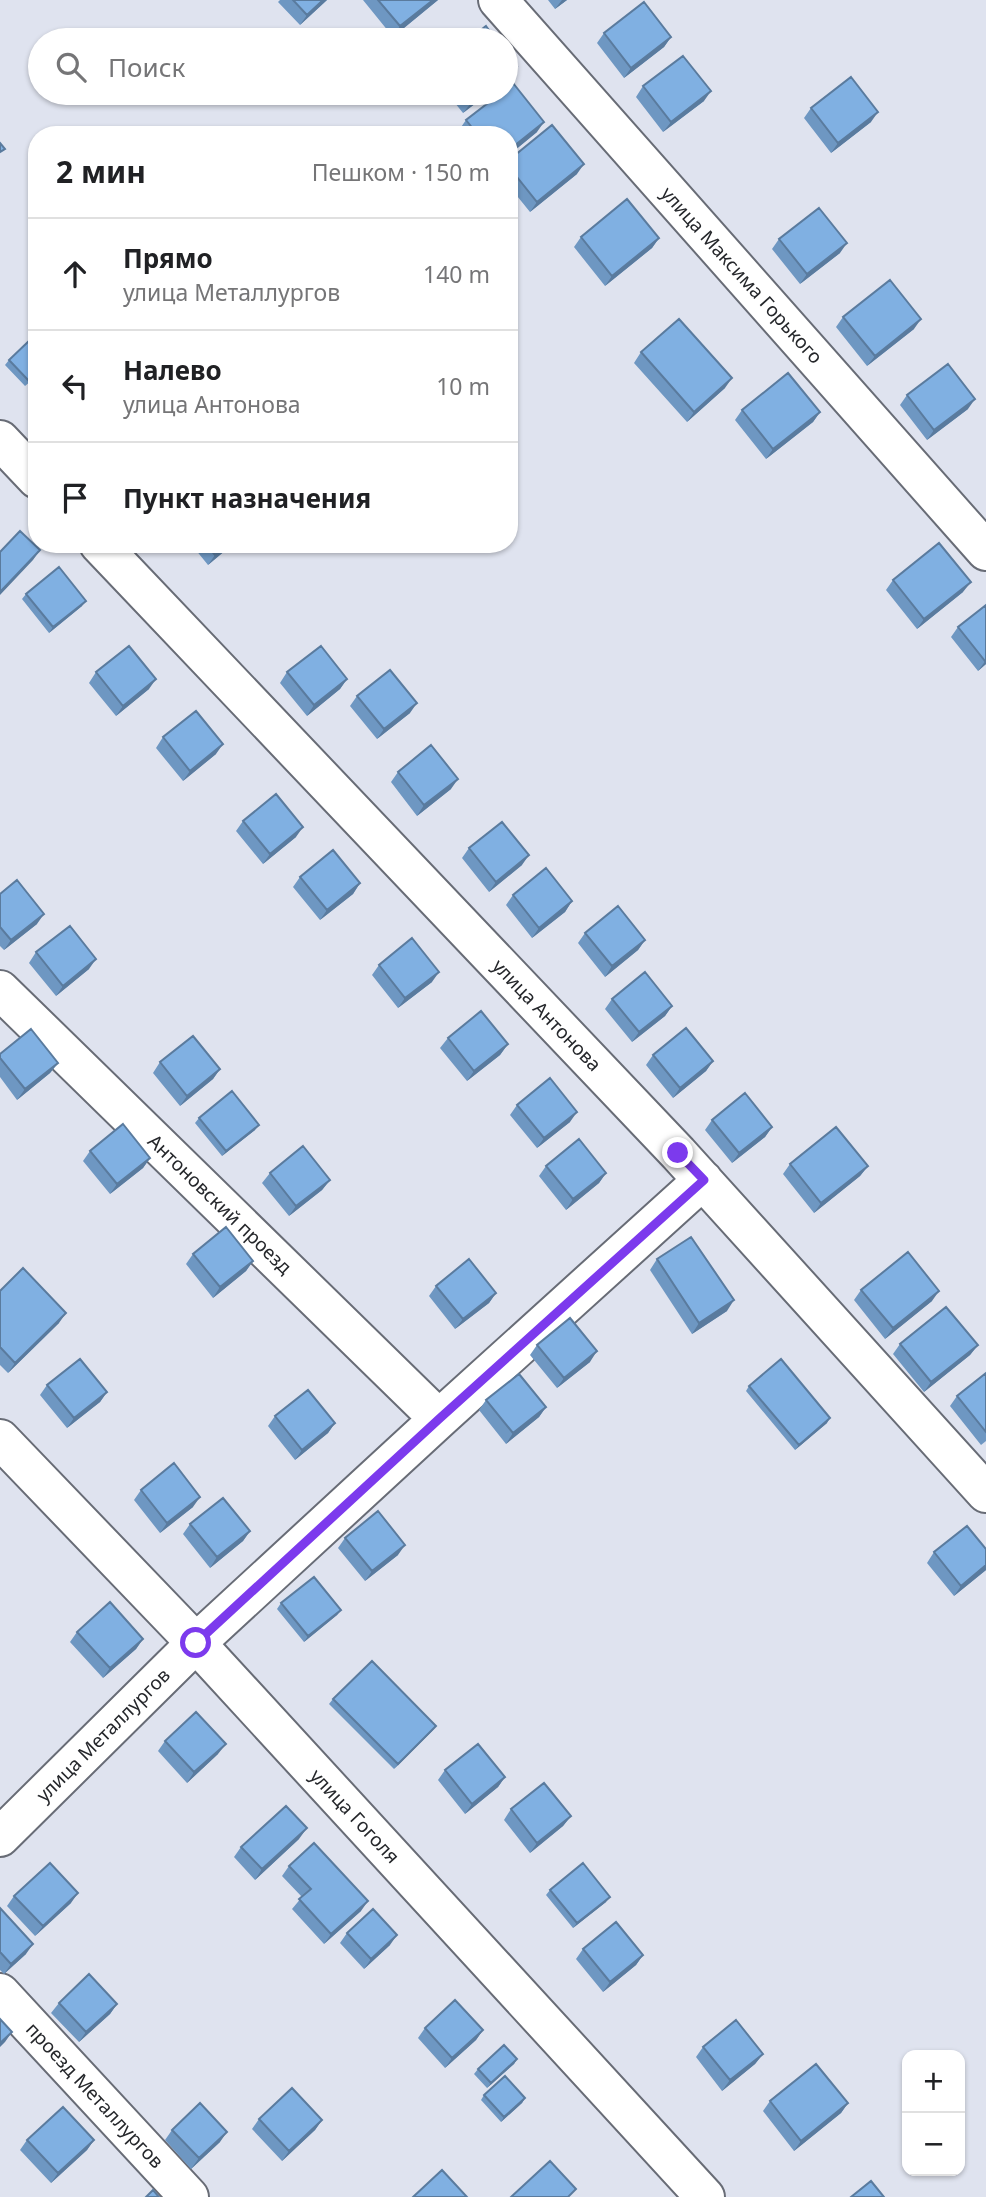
<!DOCTYPE html>
<html lang="ru">
<head>
<meta charset="utf-8">
<style>
  :root { --surface:#fff; --page:#f2f2f2; --text:#202124; --muted:#757577; --line:#e0e0e0 }
  body { margin:0; font-family:"Noto Sans",sans-serif; background:var(--page); color:var(--text) }
  .controls { position:absolute; right:21px; bottom:21px; display:grid; overflow:hidden; border-radius:14px; box-shadow:0 2px 5px #0004 }
  .controls button { width:63px; height:63px; display:grid; place-items:center; padding:0; border:0; border-bottom:2px solid var(--line); background:var(--surface); color:var(--text); font:35px sans-serif }
  .stop { position:absolute; width:21px; height:21px; margin:-16px; border:5px solid #7c3aed; border-radius:50%; background:#fff }
  .stop.end { background:#7c3aed; border-color:#fff; box-shadow:0 2px 7px #0008 }
  .list { margin:0; padding:0; list-style:none }
  h2 { display:flex; justify-content:space-between; align-items:center; height:91px; margin:0; padding:0 28px; font-size:30px }
  h2 small { font-size:23px; font-weight:400; color:var(--muted) }
  .list li { display:grid; grid-template-columns:46px 1fr auto; gap:21px; align-items:center; box-sizing:border-box; height:112px; padding:0 28px; border-top:2px solid var(--line) }
  .list b { display:block; font-size:26px; white-space:nowrap }
  .list p { margin:0; font-size:23px; white-space:nowrap; color:var(--muted) }
  .list em { font-size:23px; font-style:normal; color:var(--muted) }
  .icon { flex:none; width:38px; height:38px; fill:none; stroke:currentColor; stroke-width:2; stroke-linecap:round; stroke-linejoin:round }
  .map { position:relative; flex:none; width:986px; height:2197px; overflow:hidden }
  .search { position:absolute; background:var(--surface); box-shadow:0 2px 5px #0004; left:28px; top:28px; width:490px; height:77px; display:flex; align-items:center; gap:18px; box-sizing:border-box; padding:0 24px; border-radius:38px; color:var(--muted); font-size:26px }
  .panel { position:absolute; background:var(--surface); box-shadow:0 2px 5px #0004; left:28px; top:126px; width:490px; height:427px; border-radius:28px }
  .map>svg:first-child { display:block }
  .lines { fill:none; stroke-linecap:round; stroke-linejoin:round }
  .street-casing { stroke:#686c76; stroke-width:42 }
  .street { stroke:#fff; stroke-width:38 }
  .wall { fill:#6e97c2 }
  .shaded-wall { fill:#5a7b9e }
  .building { fill:#80b0e2; stroke:#5a7b9e; stroke-width:2 }
  .route { stroke:#7c3aed; stroke-width:9 }
  .labels { text-anchor:middle; dominant-baseline:central; stroke-width:5; stroke-linejoin:round; paint-order:stroke }
  .street-label { font-size:19px; fill:#25272b; stroke:#fff }
</style>
</head>
<body>
<div class="map">
<svg width="986" height="2197" viewBox="0 0 986 2197">
  <rect width="100%" height="100%" fill="#dfe3ef"/>
  <g class="lines">
    <!-- street casing -->
    <g class="street-casing">
      <path id="street" d="M498,0L986,551
        M0,440L37,479
        M99,544L678,1153L986,1493
        M0,990L439,1419
        M0,1439L196,1643L705,2197
        M0,1837L196,1643L439,1419L703,1180
        M0,1993L189,2197"/>
    </g>
    <!-- street -->
    <use href="#street" class="street"/>
  </g>
  <!-- wall -->
  <path class="wall" d="M280,0H327L300,25L278,2Z
    M363,0H438L393,37Z
    M548,0H567L555,9Z
    M604,33L671,37L664,47L624,78L597,43Z
    M643,86L704,101L663,132L636,97Z
    M447,93H489L463,113Z
    M811,108L871,122L831,153L804,118Z
    M466,120L537,132L509,155V135H463L459,130Z
    M509,160L577,174L530,212L509,186Z
    M581,237L659,238L652,248L605,286L574,247Z
    M779,239L840,253L800,284L772,249Z
    M843,317L914,329L867,366L836,327Z
    M37,346V376L25,386L5,365L9,360Z
    M641,352L725,388L687,422L634,363Z
    M907,395L968,409L927,440L900,405Z
    M742,410L820,412L813,422L766,459L735,420Z
    M191,544H233L208,565Z
    M893,580L963,592L917,629L886,590Z
    M26,594L82,606L49,633L22,599Z
    M986,605V664L978,671L951,637L958,627Z
    M96,672L149,689L116,716L89,683Z
    M287,672L347,679L340,689L307,716L280,683Z
    M357,696L410,713L377,739L350,706Z
    M163,737L216,754L183,781L156,748Z
    M398,772L451,789L417,816L391,782Z
    M243,821L296,837L263,864L236,831Z
    M469,848L522,865L489,892L462,858Z
    M300,877L360,883L353,894L320,920L293,887Z
    M0,894L37,924L4,950L0,946Z
    M513,895L572,901L565,912L532,938L506,905Z
    M585,933L645,940L638,950L605,977L578,943Z
    M36,952L89,969L56,996L29,963Z
    M379,965L432,982L398,1008L372,975Z
    M612,999L672,1006L665,1016L632,1042L605,1009Z
    M448,1038L508,1044L500,1055L467,1081L440,1048Z
    M0,1054L58,1063L50,1073L17,1100L0,1077Z
    M653,1055L713,1061L706,1071L673,1098L646,1065Z
    M160,1062L220,1069L213,1079L180,1106L153,1073Z
    M517,1105L570,1122L537,1148L510,1115Z
    M199,1118L255,1130L222,1156L195,1123Z
    M712,1120L772,1127L765,1137L732,1163L705,1130Z
    M90,1151L150,1158L143,1168L110,1194L83,1161Z
    M790,1164L868,1166L860,1176L814,1213L783,1174Z
    M546,1166L606,1173L599,1183L566,1210L539,1176Z
    M270,1173L330,1180L322,1190L289,1216L262,1183Z
    M193,1254L253,1261L246,1271L213,1298L186,1264Z
    M657,1259L727,1311L692,1334L650,1270Z
    M436,1286L496,1293L489,1303L455,1329L429,1296Z
    M861,1290L932,1301L885,1339L854,1300Z
    M0,1291L59,1323L8,1373L0,1365Z
    M900,1344L978,1345L970,1355L924,1392L893,1354Z
    M537,1345L590,1362L557,1388L530,1355Z
    M986,1373V1441L981,1445L950,1406L957,1396Z
    M47,1385L107,1392L100,1402L67,1428L40,1395Z
    M749,1386L827,1423L795,1450L746,1391Z
    M486,1400L546,1407L539,1417L506,1444L479,1410Z
    M275,1416L335,1423L328,1433L295,1460L268,1426Z
    M141,1490L193,1507L160,1533L134,1500Z
    M190,1524L250,1531L243,1541L210,1568L183,1534Z
    M345,1538L398,1555L365,1581L338,1548Z
    M986,1549V1570L954,1596L927,1563L934,1552Z
    M281,1603L341,1610L337,1615L304,1642L277,1609Z
    M77,1632L143,1639L136,1649L103,1678L70,1642Z
    M333,1699L436,1726L432,1731L394,1769L329,1704Z
    M165,1741L218,1754L187,1783L158,1751Z
    M445,1770L505,1777L498,1787L465,1814L438,1780Z
    M511,1809L571,1816L563,1826L530,1853L504,1820Z
    M299,1839L255,1880L234,1857L241,1847Z
    M289,1866L361,1911L324,1944L292,1909L302,1897L282,1876Z
    M550,1890L606,1902L573,1928L546,1895Z
    M14,1896L71,1903L35,1936L7,1906Z
    M0,1908L26,1954L4,1974L0,1970Z
    M347,1933L390,1945L364,1969L340,1943Z
    M583,1949L643,1955L636,1965L603,1992L576,1959Z
    M59,2003L117,2004L110,2014L79,2042L51,2013Z
    M425,2028L483,2030L476,2040L445,2068L418,2038Z
    M703,2047L763,2054L755,2064L722,2091L696,2057Z
    M517,2059L514,2064L487,2088L474,2074L478,2069Z
    M484,2095L525,2098L522,2103L501,2122L481,2100Z
    M770,2101L848,2103L841,2113L794,2151L763,2111Z
    M259,2119L322,2120L315,2130L282,2161L252,2129Z
    M172,2130L220,2142L191,2169L165,2140Z
    M27,2140H94L87,2150L51,2183L20,2150Z"/>
  <!-- shaded-wall -->
  <path class="shaded-wall" d="M323,0H327L300,25L307,15Z
    M433,0H438L393,37L400,26Z
    M562,0H567L555,9Z
    M671,37L664,47L624,78L631,68Z
    M517,66L510,76L506,79V74Z
    M711,91L704,101L663,132L671,122Z
    M483,93H489L463,113L471,103Z
    M878,112L871,122L831,153L838,143Z
    M544,122L537,132L509,155V150Z
    M584,164L577,174L530,212L537,202Z
    M659,238L652,248L605,286L612,276Z
    M847,243L840,253L800,284L807,274Z
    M921,319L914,329L867,366L875,356Z
    M732,378L725,388L687,422L694,412Z
    M975,399L968,409L927,440L934,430Z
    M820,412L813,422L766,459L773,449Z
    M228,544H233L208,565L215,555Z
    M40,550L33,560L0,595V592Z
    M971,582L963,592L917,629L924,619Z
    M86,601L82,606L49,633L53,627Z
    M986,660V664L978,671Z
    M156,679L149,689L116,716L123,706Z
    M347,679L340,689L307,716L314,705Z
    M417,703L410,713L377,739L384,729Z
    M223,744L216,754L183,781L190,771Z
    M458,779L451,789L417,816L424,805Z
    M303,827L296,837L263,864L270,854Z
    M529,855L522,865L489,892L496,882Z
    M360,883L353,894L320,920L327,910Z
    M572,901L565,912L532,938L539,928Z
    M44,914L37,924L4,950L11,940Z
    M645,940L638,950L605,977L612,966Z
    M96,959L89,969L56,996L63,986Z
    M439,972L432,982L398,1008L405,998Z
    M672,1006L665,1016L632,1042L639,1032Z
    M508,1044L500,1055L467,1081L474,1071Z
    M713,1061L706,1071L673,1098L680,1088Z
    M58,1063L50,1073L17,1100L25,1089Z
    M220,1069L213,1079L180,1106L187,1096Z
    M577,1112L570,1122L537,1148L544,1138Z
    M259,1125L255,1130L222,1156L226,1151Z
    M772,1127L765,1137L732,1163L739,1153Z
    M150,1158L143,1168L110,1194L117,1184Z
    M868,1166L860,1176L814,1213L821,1203Z
    M606,1173L599,1183L566,1210L573,1199Z
    M330,1180L322,1190L289,1216L296,1206Z
    M253,1261L246,1271L213,1298L220,1287Z
    M939,1291L932,1301L885,1339L893,1328Z
    M496,1293L489,1303L455,1329L463,1319Z
    M734,1300L727,1311L692,1334L699,1323Z
    M66,1313L59,1323L8,1373L15,1363Z
    M978,1345L970,1355L924,1392L931,1382Z
    M597,1351L590,1362L557,1388L564,1378Z
    M107,1392L100,1402L67,1428L74,1418Z
    M546,1407L539,1417L506,1444L513,1433Z
    M830,1418L827,1423L795,1450L799,1445Z
    M335,1423L328,1433L295,1460L302,1450Z
    M200,1497L193,1507L160,1533L167,1523Z
    M250,1531L243,1541L210,1568L217,1557Z
    M405,1545L398,1555L365,1581L372,1571Z
    M986,1565V1570L954,1596L961,1586Z
    M341,1610L337,1615L304,1642L308,1636Z
    M143,1639L136,1649L103,1678L110,1668Z
    M436,1726L432,1731L394,1769L398,1764Z
    M226,1744L218,1754L187,1783L194,1772Z
    M505,1777L498,1787L465,1814L472,1804Z
    M571,1816L563,1826L530,1853L537,1843Z
    M307,1828L299,1839L255,1880L262,1869Z
    M78,1893L71,1903L35,1936L43,1926Z
    M610,1897L606,1902L573,1928L577,1923Z
    M368,1901L361,1911L324,1944L331,1934Z
    M397,1935L390,1945L364,1969L371,1959Z
    M33,1944L26,1954L4,1974L11,1964Z
    M643,1955L636,1965L603,1992L610,1982Z
    M117,2004L110,2014L79,2042L86,2032Z
    M483,2030L476,2040L445,2068L452,2058Z
    M12,2032L5,2042L0,2047V2043Z
    M763,2054L755,2064L722,2091L730,2080Z
    M517,2059L514,2064L487,2088L491,2083Z
    M525,2098L522,2103L501,2122L504,2117Z
    M848,2103L841,2113L794,2151L801,2141Z
    M322,2120L315,2130L282,2161L289,2151Z
    M227,2132L220,2142L191,2169L199,2158Z
    M94,2140L87,2150L51,2183L58,2173Z"/>
  <!-- building -->
  <path class="building" d="M293,0H323L307,15Z
    M378,0H433L400,26Z
    M644,2L671,37L631,68L604,33Z
    M486,26L496,40H468Z
    M506,52L517,66L506,74Z
    M683,56L711,91L671,122L643,86Z
    M851,77L878,112L838,143L811,108Z
    M513,83L544,122L509,150V135H478L466,120L501,93H506V89Z
    M462,93H483L471,103Z
    M552,125L584,164L537,202L509,167V160Z
    M0,143L5,149L0,152Z
    M627,199L659,238L612,276L581,237Z
    M819,208L847,243L807,274L779,239Z
    M890,280L921,319L875,356L843,317Z
    M679,319L732,378L694,412L641,352Z
    M31,339L37,346V374L29,381L9,360Z
    M948,364L975,399L934,430L907,395Z
    M788,373L820,412L773,449L742,410Z
    M20,531L40,550L0,592V552Z
    M939,543L971,582L924,619L893,580Z
    M206,544H228L215,555Z
    M59,567L86,601L53,627L26,594Z
    M986,605V660L985,661L958,627Z
    M129,646L156,679L123,706L96,672Z
    M321,646L347,679L314,705L287,672Z
    M390,670L417,703L384,729L357,696Z
    M196,711L223,744L190,771L163,737Z
    M431,745L458,779L424,805L398,772Z
    M276,794L303,827L270,854L243,821Z
    M502,822L529,855L496,882L469,848Z
    M333,850L360,883L327,910L300,877Z
    M546,868L572,901L539,928L513,895Z
    M17,880L44,914L11,940L0,927V894Z
    M618,906L645,940L612,966L585,933Z
    M70,926L96,959L63,986L36,952Z
    M412,938L439,972L405,998L379,965Z
    M645,972L672,1006L639,1032L612,999Z
    M481,1011L508,1044L474,1071L448,1038Z
    M686,1028L713,1061L680,1088L653,1055Z
    M31,1029L58,1063L25,1089L0,1058V1054Z
    M193,1036L220,1069L187,1096L160,1062Z
    M550,1078L577,1112L544,1138L517,1105Z
    M232,1091L259,1125L226,1151L199,1118Z
    M745,1093L772,1127L739,1153L712,1120Z
    M123,1124L150,1158L117,1184L90,1151Z
    M836,1127L868,1166L821,1203L790,1164Z
    M579,1139L606,1173L573,1199L546,1166Z
    M303,1146L330,1180L296,1206L270,1173Z
    M226,1227L253,1261L220,1287L193,1254Z
    M691,1237L734,1300L699,1323L657,1259Z
    M908,1252L939,1291L893,1328L861,1290Z
    M469,1259L496,1293L463,1319L436,1286Z
    M23,1268L66,1313L15,1363L0,1347V1291Z
    M946,1307L978,1345L931,1382L900,1344Z
    M570,1318L597,1351L564,1378L537,1345Z
    M80,1359L107,1392L74,1418L47,1385Z
    M781,1359L830,1418L799,1445L749,1386Z
    M986,1373V1432L957,1396Z
    M519,1374L546,1407L513,1433L486,1400Z
    M308,1390L335,1423L302,1450L275,1416Z
    M174,1463L200,1497L167,1523L141,1490Z
    M223,1498L250,1531L217,1557L190,1524Z
    M378,1511L405,1545L372,1571L345,1538Z
    M967,1526L986,1549V1565L961,1586L934,1552Z
    M314,1577L341,1610L308,1636L281,1603Z
    M110,1602L143,1639L110,1668L77,1632Z
    M372,1661L436,1726L398,1764L333,1699Z
    M196,1712L226,1744L194,1772L165,1741Z
    M478,1744L505,1777L472,1804L445,1770Z
    M544,1783L571,1816L537,1843L511,1809Z
    M286,1806L307,1828L262,1869L241,1847Z
    M314,1843L368,1901L331,1934L299,1899L311,1889L289,1866Z
    M50,1863L78,1893L43,1926L14,1896Z
    M583,1863L610,1897L577,1923L550,1890Z
    M0,1908L33,1944L11,1964L0,1952Z
    M373,1909L397,1935L371,1959L347,1933Z
    M616,1922L643,1955L610,1982L583,1949Z
    M89,1974L117,2004L86,2032L59,2003Z
    M455,2000L483,2030L452,2058L425,2028Z
    M0,2019L12,2032L0,2043Z
    M736,2020L763,2054L730,2080L703,2047Z
    M504,2045L517,2059L491,2083L478,2069Z
    M816,2064L848,2103L801,2141L770,2101Z
    M505,2076L525,2098L504,2117L484,2095Z
    M292,2088L322,2120L289,2151L259,2119Z
    M200,2103L227,2132L199,2158L172,2130Z
    M63,2107L94,2140L58,2173L27,2140Z
    M550,2161L576,2189L568,2197H511Z
    M442,2170L467,2197H413Z
    M871,2181L884,2197H851Z
    M153,2190L159,2197H146Z"/>
  <g class="lines">
    <!-- route -->
    <path class="route" d="M196,1643L439,1419L704,1180L678,1153"/>
  </g>
  <g class="labels">
    <!-- street labels -->
    <g class="street-label">
      <text transform="translate(742 275) rotate(48)">улица Максима Горького</text>
      <text transform="translate(547 1015) rotate(46)">улица Антонова</text>
      <text transform="translate(220 1204) rotate(44)">Антоновский проезд</text>
      <text transform="translate(103 1735) rotate(-45)">улица Металлургов</text>
      <text transform="translate(355 1816) rotate(47)">улица Гоголя</text>
      <text transform="translate(95 2095) rotate(47)">проезд Металлургов</text>
    </g>
  </g>
</svg>
<div class="controls">
<button>+</button>
<button>−</button>
</div>
<div class="stop" style="left:196px;top:1643px"></div>
<div class="stop end" style="left:678px;top:1153px"></div>
<div class="search"><svg class="icon" aria-label="search" viewBox="0 0 24 24"><circle cx="10" cy="10" r="6"/><path d="M15 15l6 6"/></svg>Поиск</div>
<section class="panel">
<h2>2 мин<small>Пешком · 150 m</small></h2>
<ul class="list">
<li><svg class="icon" aria-label="ahead" viewBox="0 0 24 24"><path d="M12 20V5M6 11l6-6 6 6"/></svg><div><b>Прямо</b><p>улица Металлургов</p></div><em>140 m</em></li>
<li><svg class="icon" aria-label="left" viewBox="0 0 24 24"><path d="M17 20v-9H6M10 6l-5 5 5 5"/></svg><div><b>Налево</b><p>улица Антонова</p></div><em>10 m</em></li>
<li><svg class="icon" aria-label="arrive" viewBox="0 0 24 24"><path d="M6 21V4h12l-3 4 3 4H6"/></svg><div><b>Пункт назначения</b></div></li>
</ul>
</section>
</div>
</body>
</html>
